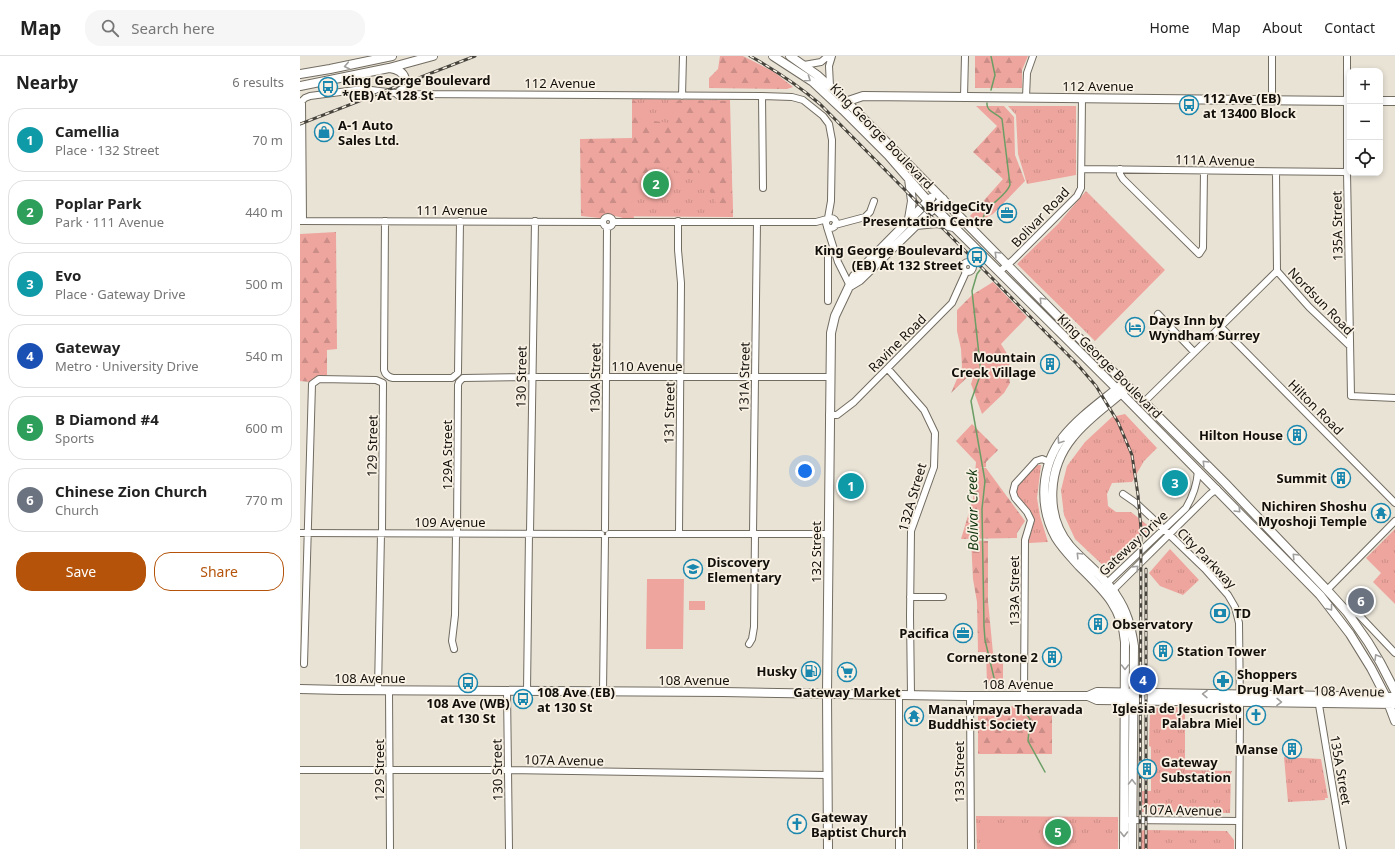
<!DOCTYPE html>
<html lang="en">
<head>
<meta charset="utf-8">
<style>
  :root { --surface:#fff; --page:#f6f6f6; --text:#222; --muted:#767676; --line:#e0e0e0; --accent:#b45309 }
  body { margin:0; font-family:"Noto Sans",sans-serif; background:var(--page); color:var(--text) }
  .controls { position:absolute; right:12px; top:12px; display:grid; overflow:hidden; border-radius:8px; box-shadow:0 2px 6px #0003 }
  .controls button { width:36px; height:36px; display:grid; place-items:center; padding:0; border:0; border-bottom:1px solid var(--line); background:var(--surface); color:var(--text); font:20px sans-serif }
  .you { position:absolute; left:505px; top:415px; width:14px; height:14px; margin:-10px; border:3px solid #fff; border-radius:50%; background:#1a73e8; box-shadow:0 0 0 6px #1a73e833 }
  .badge { display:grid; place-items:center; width:26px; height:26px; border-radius:50%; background:var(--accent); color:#fff; font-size:13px; font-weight:700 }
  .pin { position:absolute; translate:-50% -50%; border:2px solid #fff; box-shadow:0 1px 4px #0006 }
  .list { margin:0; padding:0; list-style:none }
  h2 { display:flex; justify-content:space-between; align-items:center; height:52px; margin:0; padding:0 16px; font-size:17px }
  h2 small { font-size:13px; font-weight:400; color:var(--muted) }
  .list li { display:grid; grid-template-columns:26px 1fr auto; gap:12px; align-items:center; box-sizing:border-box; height:64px; margin:0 8px 8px; padding:0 8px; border:1px solid var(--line); border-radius:16px }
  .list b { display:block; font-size:15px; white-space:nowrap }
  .list p { margin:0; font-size:13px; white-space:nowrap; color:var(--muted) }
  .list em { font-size:13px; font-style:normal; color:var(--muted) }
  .actions { display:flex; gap:8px; padding:12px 16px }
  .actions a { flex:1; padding:9px 0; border:1px solid var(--accent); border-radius:16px; text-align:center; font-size:14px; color:var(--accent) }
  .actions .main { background:var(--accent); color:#fff }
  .icon { flex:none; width:22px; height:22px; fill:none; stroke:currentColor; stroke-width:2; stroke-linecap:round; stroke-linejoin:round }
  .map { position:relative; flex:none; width:1095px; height:793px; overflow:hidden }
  header { display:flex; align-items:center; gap:24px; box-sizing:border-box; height:56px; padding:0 20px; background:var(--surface); border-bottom:1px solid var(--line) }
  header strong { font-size:19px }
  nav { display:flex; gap:22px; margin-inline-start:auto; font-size:14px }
  .search { width:280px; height:36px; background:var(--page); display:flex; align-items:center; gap:10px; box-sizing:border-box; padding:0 14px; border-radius:16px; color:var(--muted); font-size:15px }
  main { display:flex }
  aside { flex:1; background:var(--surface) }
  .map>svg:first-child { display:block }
  .grass { fill:url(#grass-tufts) }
  .forest { fill:url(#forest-firs) }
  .pitch { fill:#eea59e }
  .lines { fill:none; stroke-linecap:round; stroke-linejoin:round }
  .stream { stroke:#6b9e64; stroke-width:1.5 }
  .minor-casing { stroke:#726c61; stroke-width:8 }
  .major-casing { stroke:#726c61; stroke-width:10 }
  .minor { stroke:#fff; stroke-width:6 }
  .major { stroke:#fff; stroke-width:8 }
  .rail-casing { stroke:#47443d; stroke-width:3 }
  .rail { stroke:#f7f0e3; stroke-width:1.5; stroke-dasharray:4.5; stroke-linecap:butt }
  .oneway { stroke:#a09f9d }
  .labels { text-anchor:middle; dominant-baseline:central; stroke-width:3.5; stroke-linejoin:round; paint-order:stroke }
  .poi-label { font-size:13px; font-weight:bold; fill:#120f0b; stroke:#f7f0e3; text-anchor:start }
  .street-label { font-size:13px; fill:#120f0b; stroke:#f7f0e3 }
  .water-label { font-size:14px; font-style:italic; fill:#11350c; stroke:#f7f0e3 }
</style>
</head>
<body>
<header>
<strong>Map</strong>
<div class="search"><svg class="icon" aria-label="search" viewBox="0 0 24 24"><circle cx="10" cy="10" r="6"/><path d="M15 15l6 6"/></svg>Search here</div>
<nav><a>Home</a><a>Map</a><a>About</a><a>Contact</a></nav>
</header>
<main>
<aside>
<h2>Nearby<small>6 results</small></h2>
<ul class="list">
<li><span class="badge" style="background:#0f9aa8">1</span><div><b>Camellia</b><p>Place · 132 Street</p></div><em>70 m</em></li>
<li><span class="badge" style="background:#2e9e5b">2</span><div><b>Poplar Park</b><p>Park · 111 Avenue</p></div><em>440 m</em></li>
<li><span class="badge" style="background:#0f9aa8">3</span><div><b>Evo</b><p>Place · Gateway Drive</p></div><em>500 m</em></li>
<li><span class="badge" style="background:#1a4fb4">4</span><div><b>Gateway</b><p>Metro · University Drive</p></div><em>540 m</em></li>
<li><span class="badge" style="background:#2e9e5b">5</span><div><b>B Diamond #4</b><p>Sports</p></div><em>600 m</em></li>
<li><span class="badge" style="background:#6b7280">6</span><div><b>Chinese Zion Church</b><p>Church</p></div><em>770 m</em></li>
</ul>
<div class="actions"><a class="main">Save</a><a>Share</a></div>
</aside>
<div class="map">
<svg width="1095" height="793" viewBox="0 0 1095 793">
  <defs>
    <pattern id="grass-tufts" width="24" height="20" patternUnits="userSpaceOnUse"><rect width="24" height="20" fill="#eea59e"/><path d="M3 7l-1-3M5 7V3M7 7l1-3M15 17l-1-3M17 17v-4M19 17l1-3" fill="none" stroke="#cb8d87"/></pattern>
    <pattern id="forest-firs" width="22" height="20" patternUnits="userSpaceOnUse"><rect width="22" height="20" fill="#eea59e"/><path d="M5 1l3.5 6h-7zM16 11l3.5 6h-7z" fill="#cb8d87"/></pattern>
  </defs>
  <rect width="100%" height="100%" fill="#e9e3d6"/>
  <!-- grass -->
  <path class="grass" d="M332,43L430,44L433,161L281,160V95H332Z
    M708,50H776V119L727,128L718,98L716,59Z
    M786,135L865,214L795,285L717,208L758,168Z
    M825,358L857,392L844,405L832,426L812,427L807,438L808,450L816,456H831L851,472L809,515L775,483L764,459L761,434L767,410L785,386L812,361Z
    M736,409H741L737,442L740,460L748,486L729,487L727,486L733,471L734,462L716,438L717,428Z
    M1095,473V548L1073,526L1081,517L1066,502Z
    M870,493L899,524L883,539L860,530L849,517Z
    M885,651V714L932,715L931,717L930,757L842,756V735H851V691L849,690L850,652Z
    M984,701L1021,703L1028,742H1025V744L988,746Z
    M676,760L818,761V793H677Z
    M843,774L927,775L934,784V793H839V777Z"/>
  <!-- forest -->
  <path class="forest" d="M420,0H443L474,16L493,31L487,33L409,32V22L418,13Z
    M675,0H728L722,14V32H675Z
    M332,43L340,49V63L369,67L373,64L371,50L379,44L429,45L433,160L422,159L399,114L390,122L371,112L354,115L339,129L331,148L334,162H323L312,159H306L300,162L281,160L280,83L332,82Z
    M676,50H704L714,61L715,99L725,125L693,158L677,166L670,160L703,123L673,96L697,70Z
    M36,176L37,293L27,294V319L10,326L0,325V178Z
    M693,226L727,261L701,288L706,296L710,305L708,317L710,327L704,337L682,358L671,328L676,313L651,337L662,311L661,293L657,275V254L672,239Z
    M672,368L698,394L686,406V411L679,412H686L725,465L717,477V482L661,483L673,443L676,406L656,385Z
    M671,484L688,485V545L693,597L703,601V628H687L686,596H678L677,546L673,523Z
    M678,650L752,651V698H678Z"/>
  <!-- pitch -->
  <path class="pitch" d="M347,523H384L383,593H346Z
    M389,545H405V554H389Z
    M742,769H774C775,773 776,779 774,783C769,793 754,793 742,793Z
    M686,772H738V793H681V776Z
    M805,776L809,793H772C780,782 791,778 805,776Z"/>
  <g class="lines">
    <!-- stream -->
    <path class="stream" d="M691,0L695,19L691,34
      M683,162C687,148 705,142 710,129L702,63C697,57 686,56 687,47
      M680,214L677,218L672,235L681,317L671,345L685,425L682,453L684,570L685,584L695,626
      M722,652L730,663L728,685L745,716"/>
    <!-- minor casing -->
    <g class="minor-casing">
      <path id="minor" d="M1047,0V116L1051,340L1095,342
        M504,9L521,6L528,0
        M530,30L529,10L532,0
        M382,40L383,0
        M462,40L463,132
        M664,41L665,0
        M726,41L727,17L733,0
        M972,43V0
        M782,113L1047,116
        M820,113V118L823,123L899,198L903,192L904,115
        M303 166a5 5 0 1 1 10 0a5 5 0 1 1-10 0Z
        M526 167a5 5 0 1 1 10 0a5 5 0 1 1-10 0Z
        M0,165L303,166
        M3,165L2,45L5,42L10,40L63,33L104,38L462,40L492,41L503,44L523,60L529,68L532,84L531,145L528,162
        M85,165L84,314C85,318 88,321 93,322H152L158,317L160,165
        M378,165V194L381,227L379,478
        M313,166H516L527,163
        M535,169L565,161L570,156L574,145
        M527,171L538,206L550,230
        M528,196V245
        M663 211a5 5 0 1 1 10 0a5 5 0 1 1-10 0Z
        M977,215L1009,251L1050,290
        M699,216L713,204L777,140L781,132L782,42
        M858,258L894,296
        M920,270L1095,447
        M588,313L624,354L635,377L634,411L611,475L610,560L611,639
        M844,346L977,215L976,116
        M529,359H537L554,346L652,247L666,216
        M823,438L836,447L851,461L905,513L928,539L935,551L939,567L940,655L939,793
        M305,473L307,171
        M0,477L301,478
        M157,477L158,329L159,326L163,322L232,321H530
        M230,477L235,165
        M309,478H528
        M453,478L457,166
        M804,530L886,452C893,440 897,429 898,415
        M1027,534L1095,465
        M810,537L910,438L917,433
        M610,541H643
        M1045,552L1059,559L1095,597
        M449,588L452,583L454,571L455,478
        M154,593L152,585L155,559L156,477
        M4,608L12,328L19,323L76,324L83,327L82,477
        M78,634L81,477
        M89,635L90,793
        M207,635L209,793
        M227,635L229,477
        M303,635L305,482
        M599,639V793
        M670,640L671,793
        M724,640L725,484L731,464L727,456L715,442L713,436L715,428L736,405L742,403L749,406
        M1018,643L1043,793
        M0,714H202L528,719
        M824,764L939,765"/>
    </g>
    <!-- major casing -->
    <g class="major-casing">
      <path id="major" d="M473,0L513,26L543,54L588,99L628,145L826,342L1020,539L1050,578L1071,612L1086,641L1095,665
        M490,0L517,19L547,46L791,294L844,346L925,427L1027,534L1047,556L1068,586L1080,606L1095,635
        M90,12C107,15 109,26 98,38
        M0,18L30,13L92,0
        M0,30L89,12L133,0
        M1080,45H1095
        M542,47L563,40L1050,45
        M609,163L612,145L609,123
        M616,169L637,167L653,171
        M550,230L560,224L643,143
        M820,330C801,346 779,361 763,381C741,409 738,450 756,482C762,492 771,501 779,510C803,534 822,550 825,586L824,793
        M825,334C808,349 787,363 773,381C748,411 744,459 770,490C785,507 804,520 816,539C827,555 831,571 834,590L832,793
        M0,633L41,634L423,636L664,640H788L797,636L1095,641
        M788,640L797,644L1095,648
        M528,793L527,637L531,277L535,260L554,220L631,142"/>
    </g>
    <!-- minor -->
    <use href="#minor" class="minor"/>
    <!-- major -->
    <use href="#major" class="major"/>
    <!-- rail casing -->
    <g class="rail-casing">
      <path id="rail" d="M450,0C475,14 499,30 520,48L777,308L796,330L818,366L832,399L838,439L841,473L840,793
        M0,68L175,0
        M846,513V793"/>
    </g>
    <!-- rail -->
    <use href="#rail" class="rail"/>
  </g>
  <!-- one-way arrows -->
  <defs><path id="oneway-chevron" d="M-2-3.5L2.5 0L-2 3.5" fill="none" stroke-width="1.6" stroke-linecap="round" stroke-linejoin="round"/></defs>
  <g class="oneway">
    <use href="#oneway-chevron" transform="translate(47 10) rotate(169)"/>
    <use href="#oneway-chevron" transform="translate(508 23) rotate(35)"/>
    <use href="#oneway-chevron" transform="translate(697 198) rotate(-135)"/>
    <use href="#oneway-chevron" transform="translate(742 244) rotate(-134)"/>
    <use href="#oneway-chevron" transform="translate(760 385) rotate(124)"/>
    <use href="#oneway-chevron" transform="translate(905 407) rotate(-135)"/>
    <use href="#oneway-chevron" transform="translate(938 454) rotate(46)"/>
    <use href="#oneway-chevron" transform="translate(779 499) rotate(-134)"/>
    <use href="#oneway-chevron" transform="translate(995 500) rotate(-134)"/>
    <use href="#oneway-chevron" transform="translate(836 512) rotate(-44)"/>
    <use href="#oneway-chevron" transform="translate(1030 552) rotate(52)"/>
    <use href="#oneway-chevron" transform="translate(1077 601) rotate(-121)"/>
    <use href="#oneway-chevron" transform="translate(825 611) rotate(90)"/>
    <use href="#oneway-chevron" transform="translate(905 638) rotate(-179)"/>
    <use href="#oneway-chevron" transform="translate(979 646) rotate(1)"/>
    <use href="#oneway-chevron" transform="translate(832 726) rotate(-90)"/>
    <use href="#oneway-chevron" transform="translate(824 778) rotate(90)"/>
  </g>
  <!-- icons -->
  <defs>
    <g id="bus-ring" transform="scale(1)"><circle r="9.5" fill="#f7f0e3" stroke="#1a87ae" stroke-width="1.5"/><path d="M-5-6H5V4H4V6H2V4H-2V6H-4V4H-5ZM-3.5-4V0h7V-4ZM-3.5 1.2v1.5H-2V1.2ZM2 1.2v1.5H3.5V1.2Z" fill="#1a87ae"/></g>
    <g id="shop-ring" transform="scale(1)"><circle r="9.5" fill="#f7f0e3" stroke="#1a87ae" stroke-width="1.5"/><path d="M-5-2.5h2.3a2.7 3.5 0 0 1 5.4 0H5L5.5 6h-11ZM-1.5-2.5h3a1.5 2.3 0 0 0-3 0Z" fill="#1a87ae"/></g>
    <g id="office-ring" transform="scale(1)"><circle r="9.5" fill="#f7f0e3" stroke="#1a87ae" stroke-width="1.5"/><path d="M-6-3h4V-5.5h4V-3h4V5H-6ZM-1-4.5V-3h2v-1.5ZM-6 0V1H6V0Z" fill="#1a87ae"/></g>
    <g id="hotel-ring" transform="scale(1)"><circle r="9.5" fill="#f7f0e3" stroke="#1a87ae" stroke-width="1.5"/><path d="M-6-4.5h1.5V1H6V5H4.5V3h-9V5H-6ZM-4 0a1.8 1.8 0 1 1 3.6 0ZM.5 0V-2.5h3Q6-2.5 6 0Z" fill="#1a87ae"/></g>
    <g id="building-ring" transform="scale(1)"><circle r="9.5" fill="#f7f0e3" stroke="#1a87ae" stroke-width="1.5"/><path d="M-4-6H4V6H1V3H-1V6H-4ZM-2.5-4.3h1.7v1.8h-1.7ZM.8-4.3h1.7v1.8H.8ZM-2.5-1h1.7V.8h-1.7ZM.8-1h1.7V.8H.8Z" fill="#1a87ae"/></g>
    <g id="temple-ring" transform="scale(1)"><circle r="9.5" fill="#f7f0e3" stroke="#1a87ae" stroke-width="1.5"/><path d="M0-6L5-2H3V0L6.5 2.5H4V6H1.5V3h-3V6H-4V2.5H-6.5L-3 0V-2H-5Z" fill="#1a87ae"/></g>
    <g id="school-ring" transform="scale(1)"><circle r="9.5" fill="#f7f0e3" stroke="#1a87ae" stroke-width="1.5"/><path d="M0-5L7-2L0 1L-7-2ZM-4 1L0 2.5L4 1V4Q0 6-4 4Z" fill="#1a87ae"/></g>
    <g id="bank-ring" transform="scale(1)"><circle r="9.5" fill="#f7f0e3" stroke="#1a87ae" stroke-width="1.5"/><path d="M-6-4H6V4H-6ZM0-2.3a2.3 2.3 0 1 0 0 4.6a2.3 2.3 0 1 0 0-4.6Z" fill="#1a87ae"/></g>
    <g id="fuel-ring" transform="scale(1)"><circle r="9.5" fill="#f7f0e3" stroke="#1a87ae" stroke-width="1.5"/><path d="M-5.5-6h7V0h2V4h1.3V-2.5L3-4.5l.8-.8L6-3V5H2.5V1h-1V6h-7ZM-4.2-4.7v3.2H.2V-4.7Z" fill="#1a87ae"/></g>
    <g id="supermarket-ring" transform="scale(1)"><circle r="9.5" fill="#f7f0e3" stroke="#1a87ae" stroke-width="1.5"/><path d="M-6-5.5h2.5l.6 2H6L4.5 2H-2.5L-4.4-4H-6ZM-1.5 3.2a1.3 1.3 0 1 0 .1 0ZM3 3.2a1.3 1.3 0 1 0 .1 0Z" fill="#1a87ae"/></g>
    <g id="pharmacy-ring" transform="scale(1)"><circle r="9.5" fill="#f7f0e3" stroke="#1a87ae" stroke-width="1.5"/><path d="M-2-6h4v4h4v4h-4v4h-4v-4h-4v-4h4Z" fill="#1a87ae"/></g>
    <g id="church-ring" transform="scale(1)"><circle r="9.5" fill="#f7f0e3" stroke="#1a87ae" stroke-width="1.5"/><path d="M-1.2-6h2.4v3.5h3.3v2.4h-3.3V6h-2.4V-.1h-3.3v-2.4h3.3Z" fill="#1a87ae"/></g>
  </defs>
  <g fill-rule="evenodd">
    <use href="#bus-ring" x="28" y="31"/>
    <use href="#bus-ring" x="889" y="49"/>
    <use href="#shop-ring" x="24" y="76"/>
    <use href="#office-ring" x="707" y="157"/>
    <use href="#bus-ring" x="677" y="201"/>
    <use href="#hotel-ring" x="835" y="271"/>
    <use href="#building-ring" x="750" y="308"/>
    <use href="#building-ring" x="997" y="379"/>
    <use href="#building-ring" x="1041" y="422"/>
    <use href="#temple-ring" x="1081" y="457"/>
    <use href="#school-ring" x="393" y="513"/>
    <use href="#bank-ring" x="920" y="557"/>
    <use href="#building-ring" x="798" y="568"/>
    <use href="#office-ring" x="663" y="577"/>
    <use href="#building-ring" x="863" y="595"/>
    <use href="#building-ring" x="752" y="601"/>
    <use href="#fuel-ring" x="511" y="615"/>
    <use href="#supermarket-ring" x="547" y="616"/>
    <use href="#pharmacy-ring" x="923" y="625"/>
    <use href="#bus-ring" x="168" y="627"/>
    <use href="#bus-ring" x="223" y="643"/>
    <use href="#church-ring" x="956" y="659"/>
    <use href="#temple-ring" x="614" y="660"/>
    <use href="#building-ring" x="992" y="693"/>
    <use href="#building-ring" x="847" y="713"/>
    <use href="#church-ring" x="497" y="768"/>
  </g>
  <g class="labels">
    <!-- poi labels -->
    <g class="poi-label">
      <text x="42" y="24">King George Boulevard<tspan x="42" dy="15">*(EB) At 128 St</tspan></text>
      <text x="903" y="42">112 Ave (EB)<tspan x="903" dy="15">at 13400 Block</tspan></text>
      <text x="38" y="69">A-1 Auto<tspan x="38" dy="15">Sales Ltd.</tspan></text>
      <text x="693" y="150" text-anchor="end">BridgeCity<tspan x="693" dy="15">Presentation Centre</tspan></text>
      <text x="663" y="194" text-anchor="end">King George Boulevard<tspan x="663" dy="15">(EB) At 132 Street</tspan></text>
      <text x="849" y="264">Days Inn by<tspan x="849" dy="15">Wyndham Surrey</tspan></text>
      <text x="736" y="301" text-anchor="end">Mountain<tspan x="736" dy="15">Creek Village</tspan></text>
      <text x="983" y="379" text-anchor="end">Hilton House</text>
      <text x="1027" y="422" text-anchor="end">Summit</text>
      <text x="1067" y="450" text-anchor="end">Nichiren Shoshu<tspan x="1067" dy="15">Myoshoji Temple</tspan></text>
      <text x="407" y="506">Discovery<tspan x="407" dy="15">Elementary</tspan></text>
      <text x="934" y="557">TD</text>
      <text x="812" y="568">Observatory</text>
      <text x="649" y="577" text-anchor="end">Pacifica</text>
      <text x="877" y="595">Station Tower</text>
      <text x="738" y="601" text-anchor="end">Cornerstone 2</text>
      <text x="497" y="615" text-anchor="end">Husky</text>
      <text x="937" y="618">Shoppers<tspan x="937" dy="15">Drug Mart</tspan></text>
      <text x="237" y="636">108 Ave (EB)<tspan x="237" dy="15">at 130 St</tspan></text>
      <text x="547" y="636" text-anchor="middle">Gateway Market</text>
      <text x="168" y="647" text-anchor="middle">108 Ave (WB)<tspan x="168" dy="15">at 130 St</tspan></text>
      <text x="942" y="652" text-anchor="end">Iglesia de Jesucristo<tspan x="942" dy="15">Palabra Miel</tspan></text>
      <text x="628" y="653">Manawmaya Theravada<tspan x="628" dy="15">Buddhist Society</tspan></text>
      <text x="978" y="693" text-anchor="end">Manse</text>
      <text x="861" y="706">Gateway<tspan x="861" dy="15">Substation</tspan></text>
      <text x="511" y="761">Gateway<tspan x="511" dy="15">Baptist Church</tspan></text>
    </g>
    <!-- street labels -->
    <g class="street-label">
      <text x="260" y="27">112 Avenue</text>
      <text x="798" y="30">112 Avenue</text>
      <text transform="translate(582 80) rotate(46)">King George Boulevard</text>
      <text transform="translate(915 104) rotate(1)">111A Avenue</text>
      <text x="152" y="154">111 Avenue</text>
      <text transform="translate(740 161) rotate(-46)">Bolivar Road</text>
      <text transform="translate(1037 170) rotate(-91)">135A Street</text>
      <text transform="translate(1021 245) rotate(46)">Nordsun Road</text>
      <text transform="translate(597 287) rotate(-45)">Ravine Road</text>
      <text x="347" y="310">110 Avenue</text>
      <text transform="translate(810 310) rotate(45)">King George Boulevard</text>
      <text transform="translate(221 321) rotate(-89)">130 Street</text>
      <text transform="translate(444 321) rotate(-89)">131A Street</text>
      <text transform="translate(295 322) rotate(-89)">130A Street</text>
      <text transform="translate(1016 351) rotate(45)">Hilton Road</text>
      <text transform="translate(369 357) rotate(-89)">131 Street</text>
      <text transform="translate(72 390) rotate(-89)">129 Street</text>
      <text transform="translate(147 399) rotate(-90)">129A Street</text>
      <text transform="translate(612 441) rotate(-74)">132A Street</text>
      <text x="150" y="466">109 Avenue</text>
      <text transform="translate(833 487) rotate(-43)">Gateway Drive</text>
      <text transform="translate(516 496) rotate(-90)">132 Street</text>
      <text transform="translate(907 502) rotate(46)">City Parkway</text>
      <text transform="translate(714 535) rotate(-90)">133A Street</text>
      <text x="70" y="622">108 Avenue</text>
      <text x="394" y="624">108 Avenue</text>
      <text x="718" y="628">108 Avenue</text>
      <text transform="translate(1049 635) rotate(1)">108 Avenue</text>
      <text transform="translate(264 704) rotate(1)">107A Avenue</text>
      <text transform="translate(79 714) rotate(-90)">129 Street</text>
      <text transform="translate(197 714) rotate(-91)">130 Street</text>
      <text transform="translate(1041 714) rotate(80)">135A Street</text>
      <text transform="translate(659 716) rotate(-90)">133 Street</text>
      <text transform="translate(882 754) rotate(1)">107A Avenue</text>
    </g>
    <!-- water labels -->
    <g class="water-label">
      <text transform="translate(672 454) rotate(-91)">Bolivar Creek</text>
    </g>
  </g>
</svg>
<div class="controls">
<button>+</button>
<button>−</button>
<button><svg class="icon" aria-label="locate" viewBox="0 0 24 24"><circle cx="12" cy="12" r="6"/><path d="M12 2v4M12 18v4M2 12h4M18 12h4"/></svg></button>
</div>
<div class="you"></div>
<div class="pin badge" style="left:551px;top:430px;background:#0f9aa8">1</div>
<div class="pin badge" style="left:356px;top:128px;background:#2e9e5b">2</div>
<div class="pin badge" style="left:875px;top:427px;background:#0f9aa8">3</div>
<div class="pin badge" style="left:843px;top:624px;background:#1a4fb4">4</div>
<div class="pin badge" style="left:758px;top:776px;background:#2e9e5b">5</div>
<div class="pin badge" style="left:1061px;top:545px;background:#6b7280">6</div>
</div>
</main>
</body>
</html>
